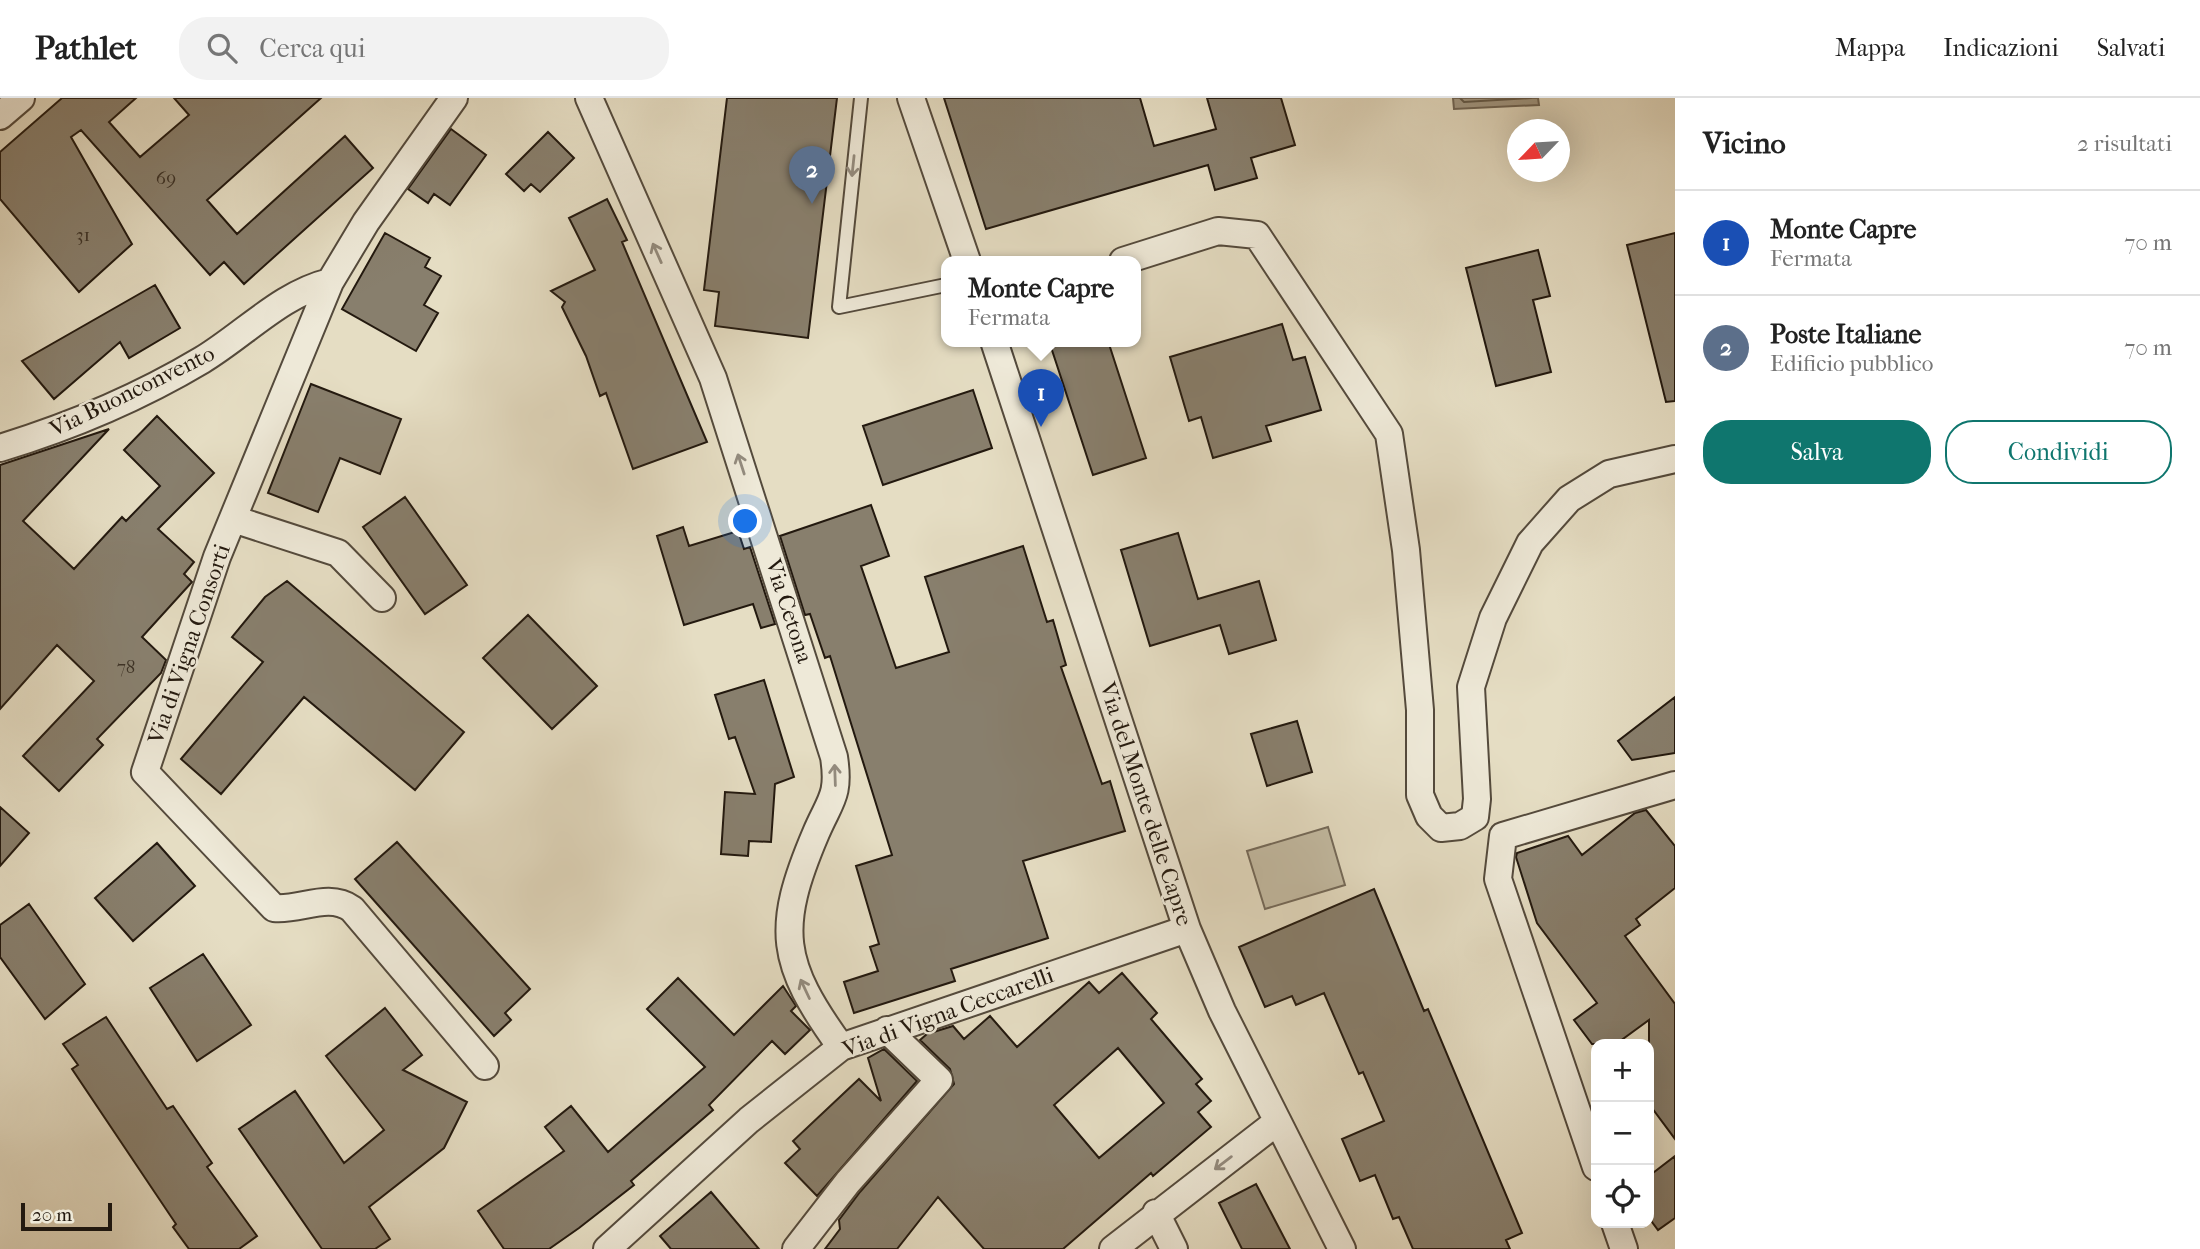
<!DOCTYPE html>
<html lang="it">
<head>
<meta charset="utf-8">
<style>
  :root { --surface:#fff; --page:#f2f2f2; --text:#222; --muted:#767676; --line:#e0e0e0; --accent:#0f766e }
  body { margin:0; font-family:"IM FELL French Canon",serif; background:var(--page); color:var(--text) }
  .controls { position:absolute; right:21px; bottom:21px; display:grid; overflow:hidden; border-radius:14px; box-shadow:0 7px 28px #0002 }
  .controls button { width:63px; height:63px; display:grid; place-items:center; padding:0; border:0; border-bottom:2px solid var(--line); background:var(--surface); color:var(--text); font:35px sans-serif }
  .compass { position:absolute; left:1507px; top:21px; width:63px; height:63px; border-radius:50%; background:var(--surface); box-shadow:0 7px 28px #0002; rotate:245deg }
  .scale { position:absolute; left:21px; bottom:18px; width:91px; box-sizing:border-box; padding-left:7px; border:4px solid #23190f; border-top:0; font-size:19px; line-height:24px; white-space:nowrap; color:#23190f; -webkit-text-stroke:5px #eee9d8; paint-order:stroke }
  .you { position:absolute; left:746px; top:424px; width:24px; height:24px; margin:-18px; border:5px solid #fff; border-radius:50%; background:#1a73e8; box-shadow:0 0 0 10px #1a73e833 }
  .badge { display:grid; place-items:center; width:46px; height:46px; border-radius:50%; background:var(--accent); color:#fff; font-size:23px; font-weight:700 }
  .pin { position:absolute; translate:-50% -58px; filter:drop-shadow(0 2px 4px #0008) }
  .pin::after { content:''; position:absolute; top:37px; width:24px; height:21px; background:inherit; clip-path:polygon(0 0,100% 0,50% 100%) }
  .popup { position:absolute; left:941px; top:158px; width:200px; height:91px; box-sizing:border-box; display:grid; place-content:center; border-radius:14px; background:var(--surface); filter:drop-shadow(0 2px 5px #0005); font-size:23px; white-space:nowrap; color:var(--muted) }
  .popup b { font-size:26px; color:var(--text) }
  .popup::after { content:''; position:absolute; left:50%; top:100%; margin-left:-14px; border:14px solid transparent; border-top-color:var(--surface) }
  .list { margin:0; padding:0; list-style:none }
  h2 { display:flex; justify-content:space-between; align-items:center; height:91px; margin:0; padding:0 28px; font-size:30px }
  h2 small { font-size:23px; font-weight:400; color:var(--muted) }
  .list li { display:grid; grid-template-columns:46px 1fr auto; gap:21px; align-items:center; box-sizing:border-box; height:105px; padding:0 28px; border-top:2px solid var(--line) }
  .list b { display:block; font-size:26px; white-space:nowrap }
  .list p { margin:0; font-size:23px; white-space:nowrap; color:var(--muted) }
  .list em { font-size:23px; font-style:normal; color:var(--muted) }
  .actions { display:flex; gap:14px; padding:21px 28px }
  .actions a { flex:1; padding:16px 0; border:2px solid var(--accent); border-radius:28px; text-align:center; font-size:24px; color:var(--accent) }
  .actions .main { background:var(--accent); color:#fff }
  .icon { flex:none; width:38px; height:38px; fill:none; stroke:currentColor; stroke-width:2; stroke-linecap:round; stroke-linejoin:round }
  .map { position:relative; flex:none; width:1675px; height:1151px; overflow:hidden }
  header { display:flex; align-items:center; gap:42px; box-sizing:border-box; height:98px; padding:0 35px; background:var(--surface); border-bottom:2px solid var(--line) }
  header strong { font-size:33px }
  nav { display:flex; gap:38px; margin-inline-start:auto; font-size:24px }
  .search { width:490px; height:63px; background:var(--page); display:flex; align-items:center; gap:18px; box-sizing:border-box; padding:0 24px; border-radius:28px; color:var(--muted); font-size:26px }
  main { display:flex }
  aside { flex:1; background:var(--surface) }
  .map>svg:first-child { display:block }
  .green { fill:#c4bca4; stroke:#746a5a; stroke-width:2 }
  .water { fill:#a39a86; stroke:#706656; stroke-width:2 }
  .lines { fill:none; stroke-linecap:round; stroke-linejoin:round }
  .shore { stroke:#635a4a; stroke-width:2 }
  .building { fill:#887f6d; stroke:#23190f; stroke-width:2; fill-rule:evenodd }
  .service-casing { stroke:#544a3c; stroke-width:16 }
  .minor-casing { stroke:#544a3c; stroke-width:30 }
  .service { stroke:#eee9d8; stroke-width:12 }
  .minor { stroke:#eee9d8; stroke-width:26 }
  .oneway { stroke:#938b7e }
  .labels { text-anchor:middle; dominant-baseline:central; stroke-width:5; stroke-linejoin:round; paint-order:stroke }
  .number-label { font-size:19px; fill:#3c3226 }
  .street-label { font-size:23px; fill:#23190f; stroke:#eee9d8 }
</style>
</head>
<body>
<header>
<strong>Pathlet</strong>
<div class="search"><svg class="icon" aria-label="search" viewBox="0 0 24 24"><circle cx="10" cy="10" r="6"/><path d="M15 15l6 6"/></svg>Cerca qui</div>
<nav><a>Mappa</a><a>Indicazioni</a><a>Salvati</a></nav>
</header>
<main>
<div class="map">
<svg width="1675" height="1151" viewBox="0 0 1675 1151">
  <rect width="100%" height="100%" fill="#e5ddc3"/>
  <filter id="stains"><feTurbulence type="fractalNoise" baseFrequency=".00286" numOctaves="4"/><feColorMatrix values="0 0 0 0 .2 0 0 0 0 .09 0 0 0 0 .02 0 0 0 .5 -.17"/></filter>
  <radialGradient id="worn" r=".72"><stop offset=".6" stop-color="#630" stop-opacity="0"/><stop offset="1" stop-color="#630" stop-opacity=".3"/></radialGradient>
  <!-- green -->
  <path class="green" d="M1328,729L1345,787L1265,811L1247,753Z"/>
  <!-- water -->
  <path class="water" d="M1453,0H1538L1539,7L1454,11Z"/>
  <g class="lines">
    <!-- shore -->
    <path class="shore" d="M1460,0L1464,4L1531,0"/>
  </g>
  <!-- building -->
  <path class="building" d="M62,0H136L109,24L140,59L189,17L174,0H321L207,102L237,136L345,38L373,70L244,186L224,164L210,177L81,32L71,39L132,146L79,194L0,101V54Z
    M727,0H837L808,240L715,228L719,194L704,192Z
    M944,0H1140L1154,48L1216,31L1207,0H1281L1295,47L1251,60L1257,80L1215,92L1208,67L986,131Z
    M451,31L486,57L450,107L434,96L428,105L408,91Z
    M548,34L574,60L540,94L531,86L524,93L506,76Z
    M607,101L627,142L622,144L707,344L633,371L606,295L600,298L586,258L562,209L565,204L551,193L595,172L569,120Z
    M385,135L430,160L425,169L441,178L424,207L438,215L416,253L342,211Z
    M1675,135V303L1666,304L1627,147Z
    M1538,152L1550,198L1533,202L1551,274L1496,288L1466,170Z
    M155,187L180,230L129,260L120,244L54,301L22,263Z
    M1282,226L1293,262L1305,259L1321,312L1266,328L1271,343L1213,360L1201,319L1189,323L1170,259Z
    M1049,243H1108L1146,360L1093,377Z
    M311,286L401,321L380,376L340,360L318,414L268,395Z
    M973,292L992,350L883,387L863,328Z
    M157,318L214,375L158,431L194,464L184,476L192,484L142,539L166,562L161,575L97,641L103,647L59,693L23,658L94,583L57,547L0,611V367L109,331L23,423L74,471L122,419L126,423L160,388L124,352Z
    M405,399L467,487L425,516L363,429Z
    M871,407L889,458L861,468L896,570L949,554L925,479L1023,448L1047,524L1053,522L1066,567L1061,569L1102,686L1110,683L1125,733L1023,763L1048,840L951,871L955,883L854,915L844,884L878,873L870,849L879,846L856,768L892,757L830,558L825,560L810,516L805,517L780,438Z
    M683,429L689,448L738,433L744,451L750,449L775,526L761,530L753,506L684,527L657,438Z
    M1178,435L1198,501L1259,483L1276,542L1229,556L1220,527L1150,548L1121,452Z
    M287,483L464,634L415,692L304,599L221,696L181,661L263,564L232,539L265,499Z
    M528,517L597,588L552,631L483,560Z
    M764,582L794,679L775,686L771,744L749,743L748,758L721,756L725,694L755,696L735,639L729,641L715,597Z
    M1675,599V655L1632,662L1618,643Z
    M1297,623L1312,674L1267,688L1251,636Z
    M0,709L29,735L0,768Z
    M1646,712L1675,748V790L1636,821L1640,827L1625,838L1675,906V1041L1649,1006V922L1616,946H1592L1574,922L1597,905L1537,825L1516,759L1517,755L1568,738L1582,757L1635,715Z
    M397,744L530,891L505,915L511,922L494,938L355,781Z
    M157,745L195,788L133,843L95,800Z
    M1374,791L1424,913L1428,911L1522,1135L1506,1142L1510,1151H1413L1399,1119L1393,1121L1375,1077L1360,1083L1342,1041L1384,1023L1363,974L1359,976L1324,895L1296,907L1292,898L1265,909L1239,849Z
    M29,806L85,886L45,921L0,859V827Z
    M203,856L251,927L197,963L150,890Z
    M1122,875L1157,915L1151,921L1202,981L1196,986L1211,1003L1198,1014L1211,1029L1153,1078L1151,1075L1063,1151H984L938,1099L897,1151H825L840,1131L839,1122L860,1094L954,986L950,971L920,942L927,936L953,928L964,941L990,918L1017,949L1089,884L1099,895ZM1118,950L1164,1005L1099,1060L1054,1007Z
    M678,880L734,937L783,888L796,908L791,913L810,932L785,956L772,943L709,1007L713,1012L631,1083L634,1087L579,1130L549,1151H504L478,1113L564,1053L545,1029L571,1008L608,1054L705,969L647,911Z
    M385,910L422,957L403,972L467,1004L444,1050L369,1109L390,1141L375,1151H322L239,1031L295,993L344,1065L384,1032L326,958Z
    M106,919L167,1011L173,1008L212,1065L207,1069L257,1138L239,1151H189L173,1129L176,1126L72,971L78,967L63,946Z
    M884,951L917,983L817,1098L785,1065L800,1051L793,1043L859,981L881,1003L868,960Z
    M1675,1058V1120L1658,1132L1649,1120V1078Z
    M1256,1086L1290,1151H1242L1219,1105Z
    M711,1094L759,1151H671L660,1138Z"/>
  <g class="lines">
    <!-- service casing -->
    <g class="service-casing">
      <path id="service" d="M861,0L839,209L946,187"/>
    </g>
    <!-- minor casing -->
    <g class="minor-casing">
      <path id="minor" d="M454,0L366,124L330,184L217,459L145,674L274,810C300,813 328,794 352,811L485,968
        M589,0L713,280L834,659C840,698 830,702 816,735C775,831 780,865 841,949
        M911,0L967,163
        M0,18L21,0
        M1123,163L1218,133L1257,137L1389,336L1406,452L1420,612V697L1429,718L1441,730L1460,728L1475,719L1477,701L1471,589L1493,520L1530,445L1569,401L1609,376L1675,361
        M994,243L1187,831L1222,913L1342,1151
        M0,350C69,329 140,299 202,262C245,236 281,196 330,184
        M233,421L338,455L382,500
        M1596,1069L1498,781L1503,738L1675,687
        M1156,1115L1174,1151
        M1615,1125L1624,1151
        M607,1151L749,1022L841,949L1187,831
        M796,1151L848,1084L939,982L887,932
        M1113,1151L1277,1024"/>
    </g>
    <!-- service -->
    <use href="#service" class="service"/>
    <!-- minor -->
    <use href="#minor" class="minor"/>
  </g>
  <!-- one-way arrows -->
  <defs><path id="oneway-shaft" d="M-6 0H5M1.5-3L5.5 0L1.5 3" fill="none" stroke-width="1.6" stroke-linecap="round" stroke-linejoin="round" transform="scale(1.75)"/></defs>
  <g class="oneway">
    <use href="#oneway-shaft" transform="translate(853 68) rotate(96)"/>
    <use href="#oneway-shaft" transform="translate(657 155) rotate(-114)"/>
    <use href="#oneway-shaft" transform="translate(741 366) rotate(-108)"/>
    <use href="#oneway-shaft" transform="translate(835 677) rotate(-92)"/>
    <use href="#oneway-shaft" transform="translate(805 891) rotate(-115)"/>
    <use href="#oneway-shaft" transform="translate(1223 1065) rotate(143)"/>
  </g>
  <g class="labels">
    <!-- number labels -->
    <g class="number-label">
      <text x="166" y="80">69</text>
      <text x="83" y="137">31</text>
      <text x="126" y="569">78</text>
    </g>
    <!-- street labels -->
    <g class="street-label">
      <text transform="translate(132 293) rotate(-26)">Via Buonconvento</text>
      <text transform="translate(789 513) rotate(72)">Via Cetona</text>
      <text transform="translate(189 546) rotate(-71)">Via di Vigna Consorti</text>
      <text transform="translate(1146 706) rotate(72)">Via del Monte delle Capre</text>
      <text transform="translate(948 914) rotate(-20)">Via di Vigna Ceccarelli</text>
    </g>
  </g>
  <rect width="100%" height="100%" filter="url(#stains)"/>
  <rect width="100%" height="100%" fill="url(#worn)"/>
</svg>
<div class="controls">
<button>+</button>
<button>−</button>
<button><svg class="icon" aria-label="locate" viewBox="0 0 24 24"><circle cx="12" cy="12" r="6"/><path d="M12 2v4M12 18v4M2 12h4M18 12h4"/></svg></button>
</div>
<svg class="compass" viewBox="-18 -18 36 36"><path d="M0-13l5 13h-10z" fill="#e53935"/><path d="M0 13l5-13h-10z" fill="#767676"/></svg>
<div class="scale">20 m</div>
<div class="you"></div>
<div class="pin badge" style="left:1041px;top:329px;background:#1a4fb4">1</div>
<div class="popup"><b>Monte Capre</b>Fermata</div>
<div class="pin badge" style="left:812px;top:106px;background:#5c6f8a">2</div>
</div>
<aside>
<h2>Vicino<small>2 risultati</small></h2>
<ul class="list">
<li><span class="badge" style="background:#1a4fb4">1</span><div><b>Monte Capre</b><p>Fermata</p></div><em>70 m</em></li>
<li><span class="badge" style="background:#5c6f8a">2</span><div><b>Poste Italiane</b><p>Edificio pubblico</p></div><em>70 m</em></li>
</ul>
<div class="actions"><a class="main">Salva</a><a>Condividi</a></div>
</aside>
</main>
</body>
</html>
